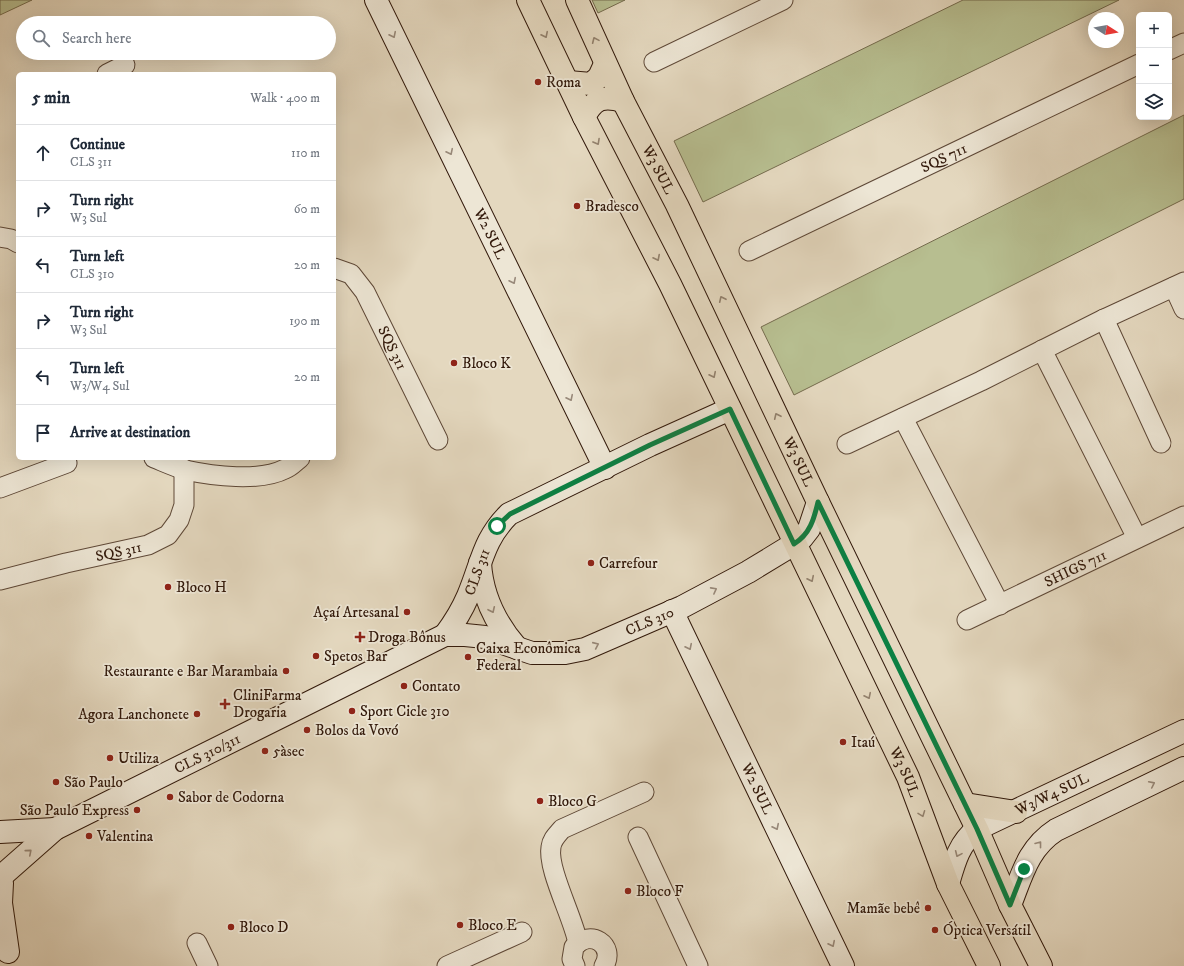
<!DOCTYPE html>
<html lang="en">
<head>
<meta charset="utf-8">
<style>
  :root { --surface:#fff; --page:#f2f2f3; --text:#1f2937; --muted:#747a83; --line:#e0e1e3 }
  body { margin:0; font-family:"IM FELL DW Pica",serif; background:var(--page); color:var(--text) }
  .controls { position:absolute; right:12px; top:12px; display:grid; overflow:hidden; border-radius:6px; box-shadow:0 4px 16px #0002 }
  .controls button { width:36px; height:36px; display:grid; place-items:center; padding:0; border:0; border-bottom:1px solid var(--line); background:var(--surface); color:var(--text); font:20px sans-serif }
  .compass { position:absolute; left:1088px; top:12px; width:36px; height:36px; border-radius:50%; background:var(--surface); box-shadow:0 4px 16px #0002; rotate:101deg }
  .stop { position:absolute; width:12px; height:12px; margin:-9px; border:3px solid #0b8043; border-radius:50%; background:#fff }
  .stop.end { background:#0b8043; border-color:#fff; box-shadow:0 1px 4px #0008 }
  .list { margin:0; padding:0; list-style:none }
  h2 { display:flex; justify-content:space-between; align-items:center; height:52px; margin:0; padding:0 16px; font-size:17px }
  h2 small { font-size:13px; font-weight:400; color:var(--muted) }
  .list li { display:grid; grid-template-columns:26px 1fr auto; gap:12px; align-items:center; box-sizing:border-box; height:56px; padding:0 16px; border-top:1px solid var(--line) }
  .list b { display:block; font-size:15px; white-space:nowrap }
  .list p { margin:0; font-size:13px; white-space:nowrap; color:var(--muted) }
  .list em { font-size:13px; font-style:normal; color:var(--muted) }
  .icon { flex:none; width:22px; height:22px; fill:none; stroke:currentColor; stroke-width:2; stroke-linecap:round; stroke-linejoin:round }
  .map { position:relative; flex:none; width:1184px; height:966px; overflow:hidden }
  .search { position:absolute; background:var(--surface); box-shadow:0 4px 16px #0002; left:16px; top:16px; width:320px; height:44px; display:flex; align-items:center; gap:10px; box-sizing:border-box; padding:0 14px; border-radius:22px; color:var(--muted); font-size:15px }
  .panel { position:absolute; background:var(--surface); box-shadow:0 4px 16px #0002; left:16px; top:72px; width:320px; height:388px; border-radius:6px }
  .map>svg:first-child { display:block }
  .green { fill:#b7be90; stroke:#746b4d }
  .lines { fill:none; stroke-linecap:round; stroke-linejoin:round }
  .street-casing { stroke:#5e4837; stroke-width:21 }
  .secondary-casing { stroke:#31180a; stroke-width:24 }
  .primary-casing { stroke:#31180a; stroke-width:24 }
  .street { stroke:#ede6d5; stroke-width:19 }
  .secondary { stroke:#ede6d5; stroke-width:22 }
  .primary { stroke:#e4d8bf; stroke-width:22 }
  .oneway { stroke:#98897a }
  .oneway2 { stroke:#93826e }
  .route { stroke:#0b8043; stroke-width:5 }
  .poi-dot { fill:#8f2418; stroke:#ede6d5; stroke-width:1.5 }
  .labels { text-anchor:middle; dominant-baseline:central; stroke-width:3.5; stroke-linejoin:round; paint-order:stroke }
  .poi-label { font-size:15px; fill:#31180a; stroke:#ede6d5; text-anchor:start }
  .street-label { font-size:15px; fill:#31180a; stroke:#ede6d5 }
</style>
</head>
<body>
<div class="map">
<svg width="1184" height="966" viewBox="0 0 1184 966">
  <rect width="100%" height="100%" fill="#e4d8bf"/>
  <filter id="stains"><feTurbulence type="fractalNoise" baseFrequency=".005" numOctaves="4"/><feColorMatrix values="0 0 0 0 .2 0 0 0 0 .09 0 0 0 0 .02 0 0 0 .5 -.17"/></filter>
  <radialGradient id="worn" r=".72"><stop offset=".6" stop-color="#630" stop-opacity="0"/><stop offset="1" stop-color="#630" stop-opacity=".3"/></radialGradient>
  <!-- green -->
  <path class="green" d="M0,0H32L0,15Z
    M592,0H625L598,13Z
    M963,0H1119L703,202L674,141Z
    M1184,115V199L794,395L761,327Z"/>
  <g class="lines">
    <!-- street casing -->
    <g class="street-casing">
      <g id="street">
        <path d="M1169,50L1184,43"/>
        <path d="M654,62L783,0"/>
        <path d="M107,74L125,65"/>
        <path d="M0,237L11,239L18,243"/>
        <path id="s1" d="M749,251L1139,64"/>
        <path id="s2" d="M334,268L351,274L365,292L438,440"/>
        <path d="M1174,287L1184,309"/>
        <path d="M1104,319L1161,443"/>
        <path d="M1042,350L1137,538"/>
        <path d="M903,418L1000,605"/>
        <path d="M847,444L981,381L1104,319L1184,282"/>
        <path d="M154,458C164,462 175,467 185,470C213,476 260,482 285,469C291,467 295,462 300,458"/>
        <path d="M0,488L67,463"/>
        <path id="s3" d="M0,580L66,563L148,545L168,535L179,520L184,505V469"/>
        <path id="s4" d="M967,620L1184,516"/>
        <path d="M638,837L698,966"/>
        <path d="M197,943L208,966"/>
        <path d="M578,943C573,917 547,869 551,847C552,839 557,835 562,829L644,792"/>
        <path d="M447,966L522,932"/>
        <path d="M575,966L572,959L574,947C590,928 616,945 604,966"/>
      </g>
    </g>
    <!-- secondary casing -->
    <g class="secondary-casing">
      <g id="secondary">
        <path id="s5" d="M376,0L605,468"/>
        <path d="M480,563C482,596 496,624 517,648"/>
        <path id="s6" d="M672,611L843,966"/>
        <path id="s7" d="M445,635C454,623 462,610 468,596C482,563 483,540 509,514L650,445L730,409"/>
        <path d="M0,832L55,829"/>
        <path id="s8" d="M4,874L55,829L445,635H465L485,637L532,653H565L585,649L682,607L748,572L794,544L802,538L809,529L818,502"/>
        <path d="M2,883L1,903L8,952"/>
        <path id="s9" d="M948,884C954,863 959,843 977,829L1184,731"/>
        <path d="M1010,905C1022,875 1028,848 1056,830L1184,768"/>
      </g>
    </g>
    <!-- primary casing -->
    <g class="primary-casing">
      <g id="primary">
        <path id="s10" d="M528,0L584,117L670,284L908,777L948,884L989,966"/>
        <path id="s11" d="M577,0L623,101L677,205L818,502L977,829L1010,905L1041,966"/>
        <path d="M568,82L591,84L599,77L605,64"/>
        <path d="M584,117C594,99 602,95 623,101"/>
        <path d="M965,804L1016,812"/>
      </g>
    </g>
    <!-- street -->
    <use href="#street" class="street"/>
    <!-- secondary -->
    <use href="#secondary" class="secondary"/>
    <!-- primary -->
    <use href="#primary" class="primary"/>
  </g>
  <!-- one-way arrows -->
  <defs><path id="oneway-chevron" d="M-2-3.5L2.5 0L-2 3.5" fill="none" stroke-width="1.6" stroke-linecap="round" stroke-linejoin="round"/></defs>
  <g class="oneway">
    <use href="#oneway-chevron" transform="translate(393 35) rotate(64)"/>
    <use href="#oneway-chevron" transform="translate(450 152) rotate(64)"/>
    <use href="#oneway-chevron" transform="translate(513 281) rotate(64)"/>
    <use href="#oneway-chevron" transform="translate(570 398) rotate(64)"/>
    <use href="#oneway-chevron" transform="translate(714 590) rotate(-28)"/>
    <use href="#oneway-chevron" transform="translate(492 610) rotate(65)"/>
    <use href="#oneway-chevron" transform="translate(596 645) rotate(-24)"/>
    <use href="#oneway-chevron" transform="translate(689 647) rotate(64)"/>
    <use href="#oneway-chevron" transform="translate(1152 784) rotate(-26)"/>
    <use href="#oneway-chevron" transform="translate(776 827) rotate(64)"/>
    <use href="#oneway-chevron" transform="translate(1039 844) rotate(-52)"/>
    <use href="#oneway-chevron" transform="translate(29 852) rotate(-41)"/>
    <use href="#oneway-chevron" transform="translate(958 854) rotate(114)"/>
    <use href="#oneway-chevron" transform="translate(832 944) rotate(64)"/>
  </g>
  <g class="oneway2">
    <use href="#oneway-chevron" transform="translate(545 35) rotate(64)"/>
    <use href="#oneway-chevron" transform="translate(595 40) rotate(-114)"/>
    <use href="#oneway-chevron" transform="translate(597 142) rotate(61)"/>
    <use href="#oneway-chevron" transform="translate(657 258) rotate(63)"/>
    <use href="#oneway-chevron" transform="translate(722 299) rotate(-115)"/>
    <use href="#oneway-chevron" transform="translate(713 375) rotate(64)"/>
    <use href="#oneway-chevron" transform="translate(777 416) rotate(-115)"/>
    <use href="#oneway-chevron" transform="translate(811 579) rotate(64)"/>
    <use href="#oneway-chevron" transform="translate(868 696) rotate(64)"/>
    <use href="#oneway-chevron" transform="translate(922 814) rotate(69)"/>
  </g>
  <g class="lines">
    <!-- route -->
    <path class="route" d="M497,526L510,514L650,445L730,409L794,544C810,534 814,519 818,502L977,829L1010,905L1024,869"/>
  </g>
  <!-- markers -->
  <g class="poi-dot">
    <circle cx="538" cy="82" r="4"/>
    <circle cx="577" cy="206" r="4"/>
    <circle cx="454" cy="363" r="4"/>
    <circle cx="591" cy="563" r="4"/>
    <circle cx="168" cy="587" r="4"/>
    <circle cx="407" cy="612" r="4"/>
    <path d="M358 631h4v4h4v4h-4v4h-4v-4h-4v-4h4z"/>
    <circle cx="316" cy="656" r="4"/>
    <circle cx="468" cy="657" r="4"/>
    <circle cx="286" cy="671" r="4"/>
    <circle cx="404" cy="686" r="4"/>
    <path d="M223 698h4v4h4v4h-4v4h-4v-4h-4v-4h4z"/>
    <circle cx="352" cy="711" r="4"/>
    <circle cx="197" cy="714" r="4"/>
    <circle cx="307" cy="730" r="4"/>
    <circle cx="843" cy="742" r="4"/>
    <circle cx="265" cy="751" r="4"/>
    <circle cx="110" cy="758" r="4"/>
    <circle cx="56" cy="782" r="4"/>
    <circle cx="170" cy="797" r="4"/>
    <circle cx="540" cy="801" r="4"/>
    <circle cx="137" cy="810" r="4"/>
    <circle cx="89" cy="836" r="4"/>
    <circle cx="628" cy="891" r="4"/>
    <circle cx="928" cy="908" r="4"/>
    <circle cx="460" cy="925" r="4"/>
    <circle cx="231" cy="927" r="4"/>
    <circle cx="935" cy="930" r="4"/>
  </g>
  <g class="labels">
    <!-- poi labels -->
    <g class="poi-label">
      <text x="546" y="82">Roma</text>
      <text x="585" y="206">Bradesco</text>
      <text x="462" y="363">Bloco K</text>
      <text x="599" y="563">Carrefour</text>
      <text x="176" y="587">Bloco H</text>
      <text x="399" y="612" text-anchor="end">Açaí Artesanal</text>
      <text x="368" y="637">Droga Bônus</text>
      <text x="476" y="648">Caixa Econômica<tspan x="476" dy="17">Federal</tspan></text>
      <text x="324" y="656">Spetos Bar</text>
      <text x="278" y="671" text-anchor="end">Restaurante e Bar Marambaia</text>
      <text x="412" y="686">Contato</text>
      <text x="233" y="695">CliniFarma<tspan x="233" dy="17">Drogaria</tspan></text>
      <text x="360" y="711">Sport Cicle 310</text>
      <text x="189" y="714" text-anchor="end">Agora Lanchonete</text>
      <text x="315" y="730">Bolos da Vovó</text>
      <text x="851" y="742">Itaú</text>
      <text x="273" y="751">5àsec</text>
      <text x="118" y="758">Utiliza</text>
      <text x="64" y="782">São Paulo</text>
      <text x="178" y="797">Sabor de Codorna</text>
      <text x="548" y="801">Bloco G</text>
      <text x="129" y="810" text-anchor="end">São Paulo Express</text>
      <text x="97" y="836">Valentina</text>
      <text x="636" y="891">Bloco F</text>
      <text x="920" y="908" text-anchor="end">Mamãe bebê</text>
      <text x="468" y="925">Bloco E</text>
      <text x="239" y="927">Bloco D</text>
      <text x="943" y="930">Óptica Versátil</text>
    </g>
    <!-- street labels -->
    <g class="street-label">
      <text stroke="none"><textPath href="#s1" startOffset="216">SQS 711</textPath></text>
      <text stroke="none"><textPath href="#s11" startOffset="188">W3 SUL</textPath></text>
      <text stroke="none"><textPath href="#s5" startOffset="260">W2 SUL</textPath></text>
      <text stroke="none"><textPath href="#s2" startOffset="103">SQS 311</textPath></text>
      <text stroke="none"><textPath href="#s11" startOffset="512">W3 SUL</textPath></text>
      <text stroke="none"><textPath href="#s3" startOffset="122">SQS 311</textPath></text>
      <text stroke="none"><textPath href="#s4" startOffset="120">SHIGS 711</textPath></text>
      <text stroke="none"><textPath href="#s7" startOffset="71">CLS 311</textPath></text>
      <text stroke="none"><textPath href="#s8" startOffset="717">CLS 310</textPath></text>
      <text stroke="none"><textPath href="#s8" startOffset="238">CLS 310/311</textPath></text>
      <text stroke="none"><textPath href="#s10" startOffset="859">W3 SUL</textPath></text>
      <text stroke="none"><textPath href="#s6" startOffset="197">W2 SUL</textPath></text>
      <text stroke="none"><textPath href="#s9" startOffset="146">W3/W4 SUL</textPath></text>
    </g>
  </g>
  <rect width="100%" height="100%" filter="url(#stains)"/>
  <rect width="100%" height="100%" fill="url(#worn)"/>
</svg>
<div class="controls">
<button>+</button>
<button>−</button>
<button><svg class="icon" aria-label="layers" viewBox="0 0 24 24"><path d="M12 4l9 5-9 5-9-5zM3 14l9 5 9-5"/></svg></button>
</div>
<svg class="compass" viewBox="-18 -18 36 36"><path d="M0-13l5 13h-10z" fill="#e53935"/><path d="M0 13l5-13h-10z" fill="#747a83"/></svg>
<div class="stop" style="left:497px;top:526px"></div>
<div class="stop end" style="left:1024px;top:869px"></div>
<div class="search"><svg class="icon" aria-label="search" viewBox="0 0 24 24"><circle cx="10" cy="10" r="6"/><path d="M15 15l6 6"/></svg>Search here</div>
<section class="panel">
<h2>5 min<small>Walk · 400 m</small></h2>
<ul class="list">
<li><svg class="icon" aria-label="ahead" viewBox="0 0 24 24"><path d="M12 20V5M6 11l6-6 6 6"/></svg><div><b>Continue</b><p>CLS 311</p></div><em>110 m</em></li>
<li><svg class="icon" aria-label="right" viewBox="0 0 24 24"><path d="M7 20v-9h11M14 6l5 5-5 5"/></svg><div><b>Turn right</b><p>W3 Sul</p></div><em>60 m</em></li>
<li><svg class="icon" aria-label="left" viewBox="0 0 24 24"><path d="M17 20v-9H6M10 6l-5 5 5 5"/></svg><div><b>Turn left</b><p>CLS 310</p></div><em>20 m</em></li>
<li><svg class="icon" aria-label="right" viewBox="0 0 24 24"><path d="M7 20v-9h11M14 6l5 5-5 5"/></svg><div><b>Turn right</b><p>W3 Sul</p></div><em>190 m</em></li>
<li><svg class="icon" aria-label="left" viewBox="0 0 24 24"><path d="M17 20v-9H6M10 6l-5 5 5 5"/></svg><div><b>Turn left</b><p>W3/W4 Sul</p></div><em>20 m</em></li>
<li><svg class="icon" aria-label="arrive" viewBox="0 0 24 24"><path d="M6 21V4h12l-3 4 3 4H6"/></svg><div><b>Arrive at destination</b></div></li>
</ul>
</section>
</div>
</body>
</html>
